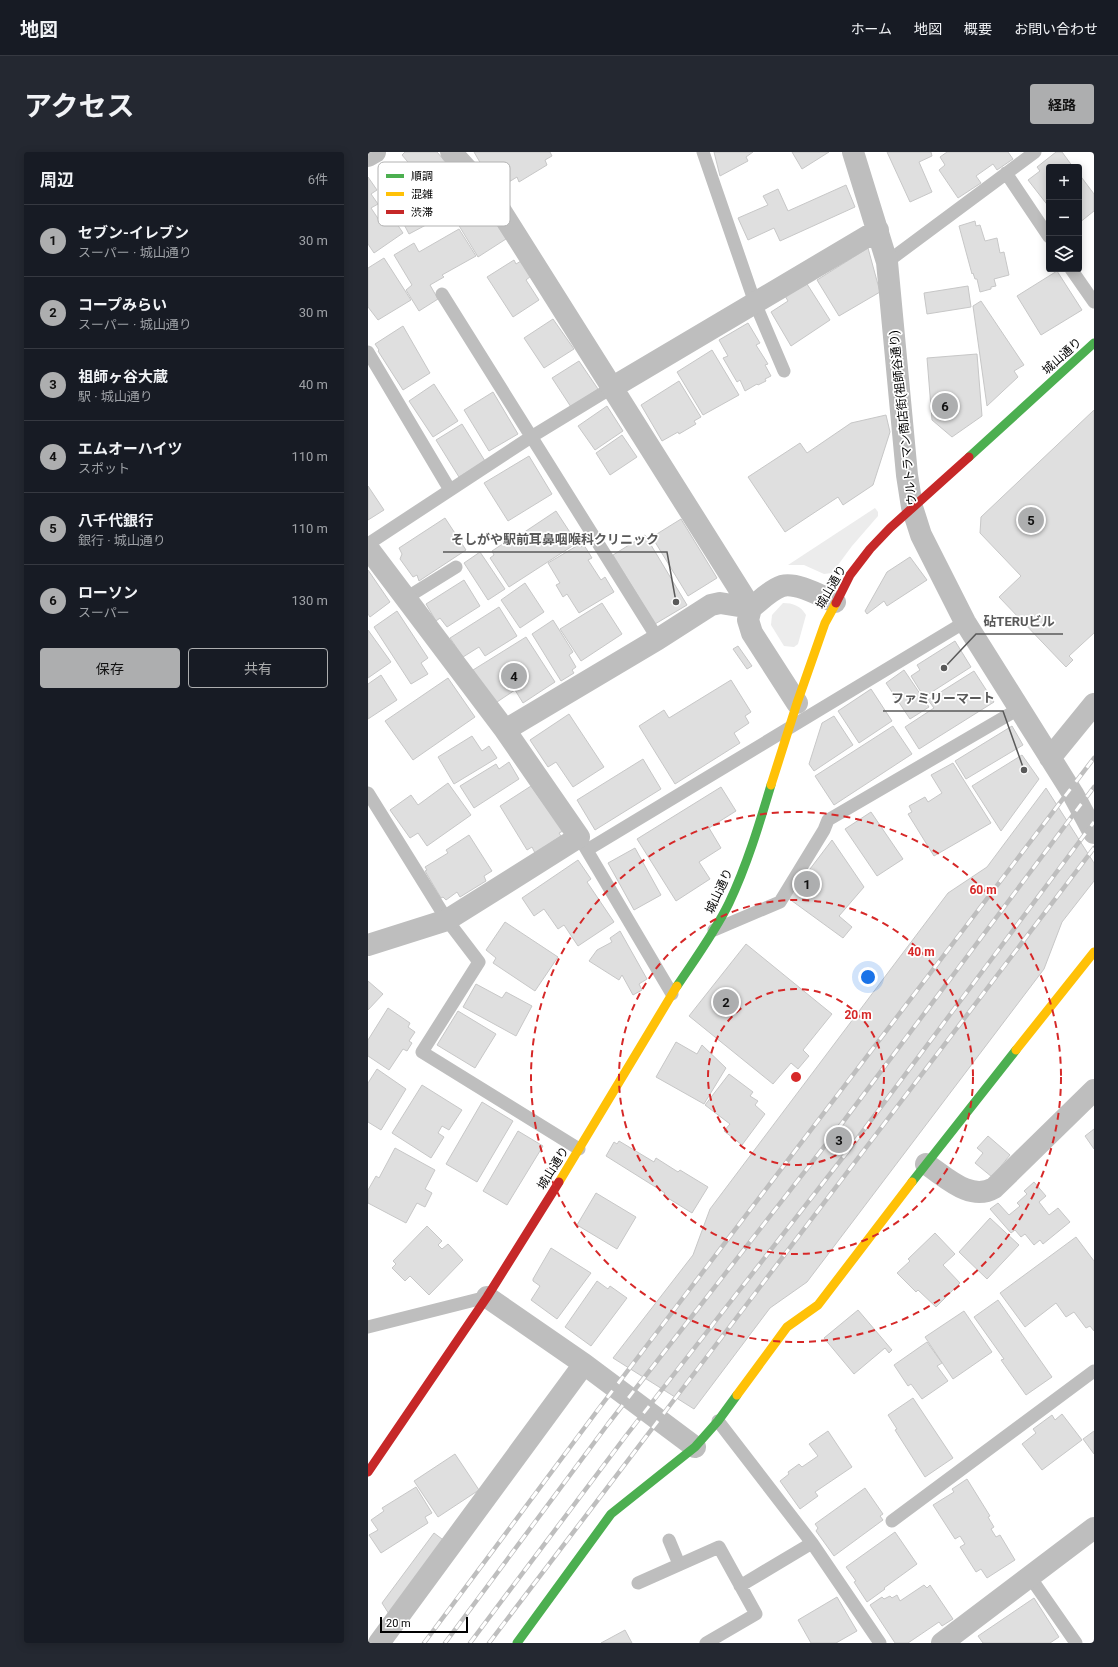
<!DOCTYPE html>
<html lang="ja">
<head>
<meta charset="utf-8">
<style>
  :root { --surface:#171b24; --page:#242831; --text:#f1f3f6; --muted:#9ea1a6; --line:#363941; --accent:#adaeaf }
  body { margin:0; font-family:Roboto,"Noto Sans JP",sans-serif; background:var(--page); color:var(--text) }
  .controls { position:absolute; right:12px; top:12px; display:grid; overflow:hidden; border-radius:4px; box-shadow:0 2px 10px #0003 }
  .controls button { width:36px; height:36px; display:grid; place-items:center; padding:0; border:0; border-bottom:1px solid var(--line); background:var(--surface); color:var(--text); font:20px sans-serif }
  .scale { position:absolute; left:12px; bottom:10px; width:88px; box-sizing:border-box; padding-left:4px; border:2px solid #000; border-top:0; font-size:11px; line-height:14px; white-space:nowrap; color:#000; -webkit-text-stroke:3px #fff; paint-order:stroke }
  .you { position:absolute; left:500px; top:825px; width:14px; height:14px; margin:-10px; border:3px solid #fff; border-radius:50%; background:#1a73e8; box-shadow:0 0 0 6px #1a73e833 }
  .badge { display:grid; place-items:center; width:26px; height:26px; border-radius:50%; background:var(--accent); color:#111; font-size:13px; font-weight:700 }
  .pin { position:absolute; translate:-50% -50%; border:2px solid #fff; box-shadow:0 1px 4px #0006 }
  .list { margin:0; padding:0; list-style:none }
  h2 { display:flex; justify-content:space-between; align-items:center; height:52px; margin:0; padding:0 16px; font-size:17px }
  h2 small { font-size:13px; font-weight:400; color:var(--muted) }
  .list li { display:grid; grid-template-columns:26px 1fr auto; gap:12px; align-items:center; box-sizing:border-box; height:72px; padding:0 16px; border-top:1px solid var(--line) }
  .list b { display:block; font-size:15px; white-space:nowrap }
  .list p { margin:0; font-size:13px; white-space:nowrap; color:var(--muted) }
  .list em { font-size:13px; font-style:normal; color:var(--muted) }
  .actions { display:flex; gap:8px; padding:12px 16px }
  .actions a { flex:1; padding:9px 0; border:1px solid var(--accent); border-radius:4px; text-align:center; font-size:14px; color:var(--accent) }
  .actions .main { background:var(--accent); color:#111 }
  .icon { flex:none; width:22px; height:22px; fill:none; stroke:currentColor; stroke-width:2; stroke-linecap:round; stroke-linejoin:round }
  .map { position:relative; flex:none; width:726px; height:1491px; overflow:hidden; border-radius:4px }
  header { display:flex; align-items:center; gap:24px; box-sizing:border-box; height:56px; padding:0 20px; background:var(--surface); border-bottom:1px solid var(--line) }
  header strong { font-size:19px }
  nav { display:flex; gap:22px; margin-inline-start:auto; font-size:14px }
  .intro { display:flex; align-items:center; justify-content:space-between; box-sizing:border-box; height:96px; padding:0 24px }
  h1 { margin:0; font-size:28px }
  .button { padding:10px 18px; border-radius:4px; background:var(--accent); color:#111; font-size:14px; font-weight:700 }
  main { display:flex; gap:24px; padding:0 24px }
  aside { flex:1; background:var(--surface); border-radius:4px; box-shadow:0 2px 10px #0003 }
  .map>svg:first-child { display:block }
  .green { fill:#ececec }
  .building { fill:#dfdfdf; stroke:#c7c7c7 }
  .lines { fill:none; stroke-linecap:round; stroke-linejoin:round }
  .lane { stroke:#bebebe; stroke-width:13 }
  .street { stroke:#bebebe; stroke-width:22 }
  .fast { stroke:#4caf50; stroke-width:9 }
  .slow { stroke:#ffc107; stroke-width:9 }
  .jam { stroke:#c62828; stroke-width:9 }
  .rail-casing { stroke:#bebebe; stroke-width:4.5 }
  .rail { stroke:#fff; stroke-width:3; stroke-dasharray:9; stroke-linecap:butt }
  .ring { fill:none; stroke:#d62828; stroke-width:2; stroke-dasharray:7 5 }
  .labels { text-anchor:middle; dominant-baseline:central; stroke-width:3.5; stroke-linejoin:round; paint-order:stroke }
  .street-label { font-size:12px; fill:#000; stroke:#fff }
  .key { fill:#fff; stroke:#b2b2b2; stroke-width:1 }
  .key-label { font-size:11px; fill:#000 }
  .centre { fill:#d62828; stroke:#fff; stroke-width:2 }
  .ring-label { font-size:12px; text-anchor:middle; font-weight:bold; fill:#d62828; stroke:#fff; stroke-width:3.5; stroke-linejoin:round; paint-order:stroke }
  .leader { fill:none; stroke:#595959; stroke-width:1.5 }
  .callout-dot { fill:#595959; stroke:#fff; stroke-width:1.5 }
  .callout-label { font-size:13px; text-anchor:middle; font-weight:bold; fill:#595959; stroke:#fff; stroke-width:3.5; stroke-linejoin:round; paint-order:stroke }
</style>
</head>
<body>
<header>
<strong>地図</strong>
<nav><a>ホーム</a><a>地図</a><a>概要</a><a>お問い合わせ</a></nav>
</header>
<div class="intro"><h1>アクセス</h1><a class="button">経路</a></div>
<main>
<aside>
<h2>周辺<small>6件</small></h2>
<ul class="list">
<li><span class="badge">1</span><div><b>セブン-イレブン</b><p>スーパー · 城山通り</p></div><em>30 m</em></li>
<li><span class="badge">2</span><div><b>コープみらい</b><p>スーパー · 城山通り</p></div><em>30 m</em></li>
<li><span class="badge">3</span><div><b>祖師ヶ谷大蔵</b><p>駅 · 城山通り</p></div><em>40 m</em></li>
<li><span class="badge">4</span><div><b>エムオーハイツ</b><p>スポット</p></div><em>110 m</em></li>
<li><span class="badge">5</span><div><b>八千代銀行</b><p>銀行 · 城山通り</p></div><em>110 m</em></li>
<li><span class="badge">6</span><div><b>ローソン</b><p>スーパー</p></div><em>130 m</em></li>
</ul>
<div class="actions"><a class="main">保存</a><a>共有</a></div>
</aside>
<div class="map">
<svg width="726" height="1491" viewBox="0 0 726 1491">
  <rect width="100%" height="100%" fill="#fff"/>
  <!-- green -->
  <path class="green" d="M507,356L510,360V364L484,394L464,421L456,422L436,413H420Z
    M415,451C425,451 433,454 438,463L430,492L426,495L416,494L403,473L404,463Z"/>
  <!-- building -->
  <path class="building" d="M37,0H69L87,21L64,39L34,3Z
    M106,0H182L184,4L177,8L179,13L151,30L149,25L136,33L132,26L124,31Z
    M346,0H385L378,5L380,9L352,24Z
    M424,0H461L434,17Z
    M519,0H563L564,4L551,10L564,40L542,50Z
    M579,0H640L645,7L629,18L625,12L608,24L613,31L590,46L571,18L577,13L572,5Z
    M688,0H694L705,15H681V55L660,28L672,19L669,15Z
    M711,22L726,42V59L711,71Z
    M0,25L9,38L3,42L10,52L3,56L11,68L21,60L35,81L6,101L0,92Z
    M94,26L105,48L41,82L30,61Z
    M478,33L487,55L412,89L406,76L380,88L370,66L400,53L395,44L410,37L420,59Z
    M117,55L138,87L110,105L90,72Z
    M607,69L608,74L612,73L617,89L629,86L632,101L636,100L641,123L626,127L628,134L623,135V137L612,140L609,127H607L605,121L604,122L591,74Z
    M91,77L108,104L74,123L76,125L62,133L70,147L51,159L38,138L44,133L26,103L46,91L51,100Z
    M500,96L512,140L471,164L449,128Z
    M16,106L43,148L10,168L0,155V116Z
    M146,108L148,112L153,109L163,124L158,128L171,148L145,165L119,125Z
    M689,119L714,158L673,183L649,144Z
    M439,132L462,168L423,194L403,160L420,149L417,144Z
    M600,134L603,155L559,162L556,141Z
    M613,149L656,213L646,219L650,225L619,254L605,154Z
    M185,167L206,197L176,216L156,186Z
    M380,171L392,191L388,193L400,212L397,213L403,224L397,227L398,229L390,233L389,232L377,239L372,228L369,230L355,206L360,204L351,188Z
    M35,174L62,221L35,238L10,199L11,198L7,192Z
    M344,198L371,243L335,263L309,220Z
    M609,202L614,264L584,285L564,268L559,206Z
    M211,209L230,237L203,255L184,226Z
    M311,229L333,265L326,269L328,272L311,282L310,280L294,289L273,253Z
    M66,232L90,269L65,285L41,249Z
    M125,240L150,282L121,299L96,258Z
    M239,254L255,279L227,298L210,274Z
    M726,258V481L701,504L705,508L698,515L631,445L653,424L612,381L613,365Z
    M518,263L522,280L505,333L475,353L470,345L417,380L380,325L432,291L439,301L483,271Z
    M94,272L117,309L91,325L68,288Z
    M254,283L269,305L242,323L228,301Z
    M161,304L184,342L140,369L116,331Z
    M0,334L16,358L0,368Z
    M188,359L209,391L141,435L122,406L126,403L124,399L142,387L143,389Z
    M77,366L98,398L51,429L49,423L45,425L32,407L34,402L31,396Z
    M313,367L349,426L320,444L284,385Z
    M277,383L319,453L287,472L245,403Z
    M212,392L213,395L216,393L224,406L220,408L233,428L237,425L246,440L211,461L199,442L195,445L188,433L192,431L180,411Z
    M112,400L137,437L120,448L96,411Z
    M542,405L559,428L519,454L516,449L499,462L497,459L519,420Z
    M0,418L22,450L2,465L0,462Z
    M96,428L112,454L79,475L72,466L68,469L58,452Z
    M157,431L176,460L152,476L133,448Z
    M234,451L254,482L213,509L192,477Z
    M131,455L149,484L117,504L111,495L95,505L82,486Z
    M29,459L60,506L53,511L60,522L43,532L6,475Z
    M185,468L205,500L201,503L208,515L204,518L206,521L193,529L164,482Z
    M0,478L23,510L0,526Z
    M158,485L187,530L155,551L147,538L126,552L105,518Z
    M587,489L603,515L556,545L543,524L552,518L549,513Z
    M370,494L384,514L379,517L365,497Z
    M536,518L561,555L542,567L518,531Z
    M606,519L626,550L551,597L537,575L566,556L560,548Z
    M13,523L29,548L0,567V532Z
    M80,526L107,565L45,608L17,569Z
    M363,528L383,560L377,564L381,571L366,581L372,591L307,632L271,574L296,558L301,566Z
    M503,537L524,569L491,591L470,559Z
    M201,562L236,615L205,635L188,610L180,615L162,588Z
    M466,564L485,593L446,619L441,612L454,571Z
    M525,574L544,602L466,653L447,624Z
    M644,574L655,593L598,627L587,609Z
    M104,584L114,599L121,594L129,606L86,632L70,605Z
    M654,603L671,627L633,679L604,634Z
    M275,607L293,637L227,678L209,648Z
    M141,610L151,627L106,656L92,634L128,612L131,617Z
    M585,611L623,671L566,704L540,662L544,660L541,654L557,645L560,650L574,641L563,623Z
    M80,631L103,663L59,694L50,681L42,686L22,658L43,643L50,653Z
    M163,634L195,679L191,681L193,684L167,701L164,695L159,698L132,654Z
    M353,635L368,659L341,676L353,696L331,710L342,727L308,749L269,687Z
    M678,636L726,711V729L694,770L676,817L439,1130L402,1156L326,1257L245,1206L325,1103L342,1057L580,741L619,715Z
    M503,660L535,707L509,724L477,677Z
    M101,683L124,719L116,724L118,729L92,745L89,740L78,748L75,745L73,746L57,719L59,718L57,715L80,701L78,698Z
    M464,688L496,735L471,764L484,775L475,786L420,746Z
    M267,696L293,743L266,758L240,711Z
    M210,708L223,727L219,730L246,770L210,794L196,773L190,777L176,757L166,764L154,746Z
    M137,770L190,805L167,839L125,811L128,806L118,798Z
    M252,779L279,827L271,832L274,838L265,843L254,823L251,828L221,809L229,798L244,790L242,786Z
    M378,792L464,862L435,898L441,904L430,917L423,911L405,932L321,864Z
    M0,829L15,842L0,858Z
    M108,832L134,846L138,840L164,854L148,884L95,855Z
    M20,856L42,871L40,875L47,880L41,889L44,891L39,899L35,897L21,918L0,904V888Z
    M90,859L128,882L107,916L69,893Z
    M308,890L329,902L334,893L358,916L336,952L288,925Z
    M9,917L38,937L13,978L0,970V931Z
    M361,922L385,940L382,944L390,949L387,953L397,962L374,993L356,979L362,972L337,953Z
    M54,933L94,958L81,978L74,974L70,981L76,985L63,1006L24,981Z
    M114,950L145,969L109,1030L78,1012Z
    M726,977V997L717,984Z
    M150,979L175,994L139,1053L115,1039Z
    M620,984L642,1003L624,1025L607,1011L615,1001L609,996Z
    M251,989L286,1010L288,1006L310,1020L312,1018L340,1035L324,1061L295,1043L297,1041L238,1004L246,990L249,992Z
    M27,996L67,1018L57,1037L64,1041L57,1055L49,1051L38,1071L0,1051V1038L8,1024L11,1026Z
    M666,1030L678,1044L671,1050L681,1063L690,1056L702,1070L675,1092L672,1088L666,1093L657,1082L653,1085L647,1078L643,1081L622,1057L630,1051L641,1063L652,1054L649,1051L659,1042L656,1039Z
    M228,1041L268,1065L249,1097L209,1073Z
    M622,1066L651,1093L619,1127L591,1100Z
    M59,1074L74,1089L70,1093L74,1097L80,1092L95,1108L61,1143L42,1124L37,1129L24,1116L28,1112L25,1109Z
    M567,1081L587,1102L575,1113L592,1131L568,1155L550,1138L548,1140L529,1121L542,1109L540,1107Z
    M708,1085L726,1109V1179L722,1174L718,1176L706,1160L698,1165L688,1151L657,1175L632,1141Z
    M183,1096L223,1121L189,1167L163,1148L172,1134L165,1129V1127Z
    M229,1129L240,1137L242,1134L259,1146L223,1194L197,1175Z
    M630,1148L684,1225L658,1243L633,1208L636,1207L606,1165Z
    M490,1158L524,1198L521,1201L517,1196L486,1222L456,1186Z
    M596,1159L624,1200L585,1227L557,1185Z
    M559,1190L574,1211L569,1214L580,1229L554,1247L543,1232L540,1234L526,1213Z
    M545,1246L585,1306L557,1325L527,1278L529,1277L520,1263Z
    M694,1262L714,1288L674,1318L654,1292L668,1281L665,1277L684,1263L687,1268Z
    M460,1279L484,1315L447,1340L450,1344L432,1357L412,1329L421,1322L420,1320L431,1312L434,1315L450,1304L441,1292Z
    M726,1279V1302L715,1287Z
    M87,1302L111,1338L70,1365L46,1329Z
    M599,1327L622,1364L620,1365L626,1375L623,1377L628,1385L632,1383L647,1408L619,1426L613,1417L608,1420L592,1395L597,1392L592,1384L587,1387L565,1353L586,1340L584,1337Z
    M48,1335L64,1361L57,1365L60,1371L13,1401L1,1383L10,1378L3,1368L16,1359L14,1356Z
    M497,1336L515,1362L512,1364L515,1368L466,1404L448,1379L450,1376L447,1372Z
    M527,1380L549,1412L516,1436L517,1437L499,1450L486,1430L488,1429L478,1415Z
    M66,1381L78,1390L26,1470L14,1451Z
    M556,1433L559,1436L562,1433L585,1467L574,1474L571,1470L540,1491H527L502,1453L514,1445L516,1447L522,1444L524,1446L529,1443L532,1449Z
    M469,1445L489,1479L468,1491H443L430,1468Z
    M666,1446L691,1485L682,1491H615L610,1484Z
    M257,1478L264,1491H233Z"/>
  <g class="lines">
    <!-- lane -->
    <path class="lane" d="M335,0L387,151L416,219
      M638,21L681,85
      M519,110L667,0
      M703,117L726,150
      M74,142L290,487
      M0,200L82,338
      M0,392L163,285L245,235
      M38,446L88,415
      M0,641L79,768L111,810L54,900L211,997
      M214,690L304,842
      M219,698L597,470
      M346,778L412,750L456,678L460,668L652,556
      M0,1175L119,1145
      M350,1269L444,1391L512,1491
      M524,1369L726,1219
      M301,1388L311,1412
      M662,1425L708,1491
      M270,1431L351,1395L388,1462L338,1491
      M372,1434L444,1391"/>
    <!-- street -->
    <path class="street" d="M83,0L124,45L383,456
      M485,0L519,110L539,323L544,355L553,383L597,470L705,642L726,681
      M0,4L7,0
      M245,235L510,78
      M0,396L137,578L211,685L79,768L0,793
      M429,551L384,481L380,468L383,456C392,449 402,438 414,434C429,430 453,444 467,450
      M137,578L290,487L343,453L352,451L383,456
      M682,606L726,552
      M558,1012C577,1024 602,1050 626,1036L726,938
      M119,1145L216,1212L327,1295
      M11,1491L216,1212
      M574,1491L726,1376"/>
    <!-- fast -->
    <path class="fast" d="M601,305L726,191
      M309,834C327,807 347,780 361,751C379,713 391,673 403,633
      M544,1030L648,898
      M149,1491L243,1362L327,1295L350,1269L369,1243"/>
    <!-- slow -->
    <path class="slow" d="M403,633L429,551L457,471L468,451
      M648,898L726,800
      M191,1030L309,834
      M369,1243L419,1175L450,1153L544,1030"/>
    <!-- jam -->
    <path class="jam" d="M468,451L482,423L502,397L522,376L601,305
      M0,1320L119,1145L191,1030"/>
    <!-- rail casing -->
    <g class="rail-casing">
      <path id="rail" d="M56,1491L229,1259L726,606
        M77,1491L240,1272L466,982L726,635
        M102,1491L257,1285L483,995L726,670
        M121,1491L726,696"/>
    </g>
    <!-- rail -->
    <use href="#rail" class="rail"/>
  </g>
  <!-- distance rings -->
  <g class="ring">
    <circle cx="428" cy="925" r="88"/>
    <circle cx="428" cy="925" r="177"/>
    <circle cx="428" cy="925" r="265"/>
  </g>
  <g class="labels">
    <!-- street labels -->
    <g class="street-label">
      <text transform="translate(694 204) rotate(-42)">城山通り</text>
      <text transform="translate(535 266) rotate(-96)">ウルトラマン商店街(祖師谷通り)</text>
      <text transform="translate(463 435) rotate(-60)">城山通り</text>
      <text transform="translate(351 739) rotate(-65)">城山通り</text>
      <text transform="translate(185 1016) rotate(-58)">城山通り</text>
    </g>
  </g>
  <!-- legend -->
  <rect x="10" y="10" width="132" height="64" rx="6" class="key"/>
  <rect x="18" y="22" width="18" height="4" fill="#4caf50"/>
  <rect x="18" y="40" width="18" height="4" fill="#ffc107"/>
  <rect x="18" y="58" width="18" height="4" fill="#c62828"/>
  <g class="key-label">
    <text x="43" y="28">順調</text>
    <text x="43" y="46">混雑</text>
    <text x="43" y="64">渋滞</text>
  </g>
  <circle cx="428" cy="925" r="6" class="centre"/>
  <g class="ring-label">
    <text x="615" y="742">60 m</text>
    <text x="553" y="804">40 m</text>
    <text x="490" y="867">20 m</text>
  </g>
  <!-- callouts -->
  <path class="leader" d="M308 450L299 400H75M576 516L608 482H695M656 618L635 559H515"/>
  <g class="callout-dot">
    <circle cx="308" cy="450" r="4"/>
    <circle cx="576" cy="516" r="4"/>
    <circle cx="656" cy="618" r="4"/>
  </g>
  <g class="callout-label">
    <text x="187" y="392">そしがや駅前耳鼻咽喉科クリニック</text>
    <text x="651" y="474">砧TERUビル</text>
    <text x="575" y="551">ファミリーマート</text>
  </g>
</svg>
<div class="controls">
<button>+</button>
<button>−</button>
<button><svg class="icon" aria-label="layers" viewBox="0 0 24 24"><path d="M12 4l9 5-9 5-9-5zM3 14l9 5 9-5"/></svg></button>
</div>
<div class="scale">20 m</div>
<div class="you"></div>
<div class="pin badge" style="left:439px;top:732px">1</div>
<div class="pin badge" style="left:358px;top:850px">2</div>
<div class="pin badge" style="left:471px;top:988px">3</div>
<div class="pin badge" style="left:146px;top:524px">4</div>
<div class="pin badge" style="left:663px;top:368px">5</div>
<div class="pin badge" style="left:577px;top:254px">6</div>
</div>
</main>
</body>
</html>
